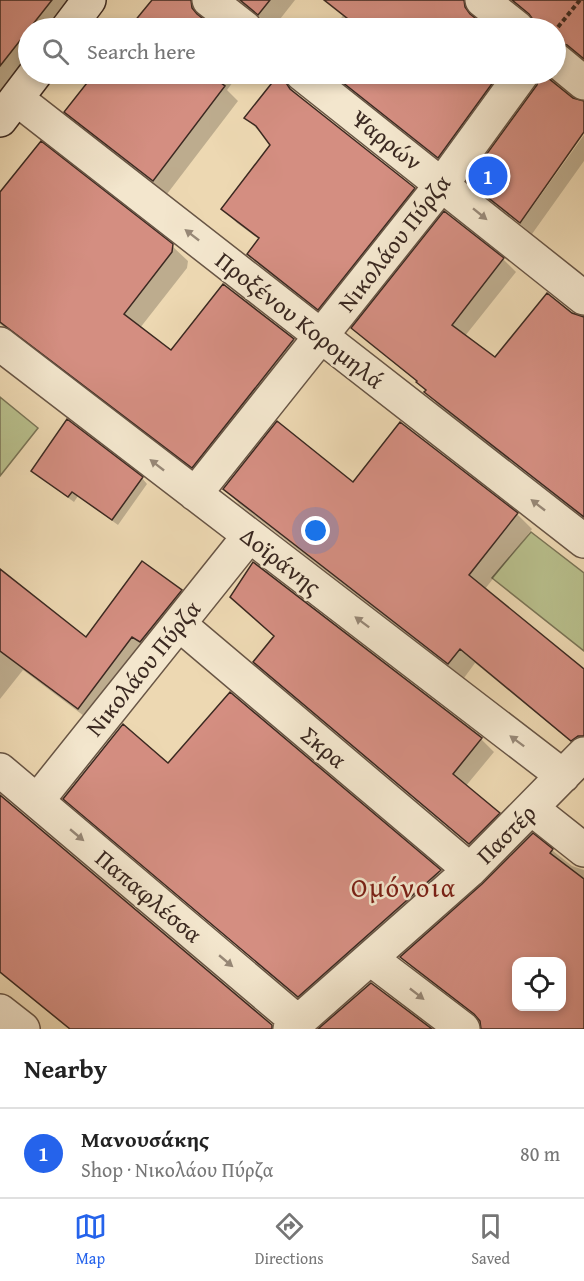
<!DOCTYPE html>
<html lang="en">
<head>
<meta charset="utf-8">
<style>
  :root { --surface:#fff; --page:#f6f6f6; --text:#222; --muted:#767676; --line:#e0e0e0; --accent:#2563eb }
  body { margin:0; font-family:"Gentium Book Plus",serif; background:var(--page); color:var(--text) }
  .controls { position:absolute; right:18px; bottom:18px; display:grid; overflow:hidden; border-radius:12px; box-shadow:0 3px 9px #0003 }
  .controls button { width:54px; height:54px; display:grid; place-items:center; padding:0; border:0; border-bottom:2px solid var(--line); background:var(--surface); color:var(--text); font:30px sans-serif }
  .you { position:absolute; left:316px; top:531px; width:21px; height:21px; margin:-15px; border:4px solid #fff; border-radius:50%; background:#1a73e8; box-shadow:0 0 0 9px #1a73e833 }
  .badge { display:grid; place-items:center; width:39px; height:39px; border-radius:50%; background:var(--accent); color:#fff; font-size:20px; font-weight:700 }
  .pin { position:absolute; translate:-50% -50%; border:3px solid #fff; box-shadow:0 2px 6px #0006 }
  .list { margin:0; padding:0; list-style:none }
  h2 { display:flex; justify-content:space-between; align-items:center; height:78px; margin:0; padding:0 24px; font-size:26px }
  h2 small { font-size:20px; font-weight:400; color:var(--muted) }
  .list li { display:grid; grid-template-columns:39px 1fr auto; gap:18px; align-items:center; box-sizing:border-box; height:90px; padding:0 24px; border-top:2px solid var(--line) }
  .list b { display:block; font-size:22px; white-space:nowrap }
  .list p { margin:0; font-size:20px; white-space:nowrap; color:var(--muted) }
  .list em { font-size:20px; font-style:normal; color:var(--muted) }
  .icon { flex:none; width:33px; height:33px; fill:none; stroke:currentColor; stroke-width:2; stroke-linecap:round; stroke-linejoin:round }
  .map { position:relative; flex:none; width:584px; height:1029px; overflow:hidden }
  .search { position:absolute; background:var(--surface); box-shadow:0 3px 9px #0003; left:18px; right:18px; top:18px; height:66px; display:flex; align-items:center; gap:15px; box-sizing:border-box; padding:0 21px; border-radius:33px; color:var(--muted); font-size:22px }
  .sheet { height:168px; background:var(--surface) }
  nav { display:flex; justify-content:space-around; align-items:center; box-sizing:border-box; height:84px; border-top:2px solid var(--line); background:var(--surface); font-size:16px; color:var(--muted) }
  nav a { display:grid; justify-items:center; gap:3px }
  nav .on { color:var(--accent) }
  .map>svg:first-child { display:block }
  .green { fill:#b8bf8c; stroke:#7a7456; stroke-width:1.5 }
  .shadow { fill:#0003; fill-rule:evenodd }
  .building { fill:#d48e81; stroke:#3b2921; stroke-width:1.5; fill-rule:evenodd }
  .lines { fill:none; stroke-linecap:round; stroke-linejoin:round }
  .street-casing { stroke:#685545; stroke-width:36 }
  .secondary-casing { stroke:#3b2921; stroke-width:36 }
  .path { stroke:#3b2921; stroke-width:4; stroke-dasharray:4.5 3; stroke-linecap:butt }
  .street { stroke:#f3e6cd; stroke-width:33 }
  .secondary { stroke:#f3e6cd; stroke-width:33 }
  .oneway { fill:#978877 }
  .labels { text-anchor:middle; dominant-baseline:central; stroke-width:5; stroke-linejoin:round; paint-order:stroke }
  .street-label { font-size:24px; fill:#3b2921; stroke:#f3e6cd }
  .quarter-label { font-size:27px; letter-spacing:1.5px; fill:#7a1f14; stroke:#f3e6cd }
</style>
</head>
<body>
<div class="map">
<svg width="584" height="1029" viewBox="0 0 584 1029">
  <rect width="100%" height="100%" fill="#edd8b2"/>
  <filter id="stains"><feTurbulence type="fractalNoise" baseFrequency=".00333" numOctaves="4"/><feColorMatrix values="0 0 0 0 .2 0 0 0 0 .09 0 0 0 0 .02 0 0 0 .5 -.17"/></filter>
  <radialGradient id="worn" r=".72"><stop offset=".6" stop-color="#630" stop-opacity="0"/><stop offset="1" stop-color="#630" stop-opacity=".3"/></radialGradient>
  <!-- green -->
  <path class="green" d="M0,397L38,428L0,476Z
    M531,532L584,573V651L492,578Z"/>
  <!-- shadow -->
  <path class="shadow" d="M0,0H76L54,28H28V60L0,96Z
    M153,0H212L204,13L205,22L213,28H131Z
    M238,0H295L273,28Z
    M354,0H480L475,9L476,20L485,28H334Z
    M511,0H584V59L573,53L556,59V28H537L535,19Z
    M96,74H239L227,90L238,101L167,194L80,126L66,112Z
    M330,74H520L450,169Z
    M542,74L571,99L584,102V130L518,222L469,181L538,86Z
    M283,79L301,99L414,189L428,203L332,322L262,268L249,254L260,240L237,223L223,209L272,144L246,118Z
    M584,135V161L532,234L520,224Z
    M0,195L172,246L188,261L187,268L140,328L171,352L224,286L293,340L309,355L208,482L0,324Z
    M503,259L516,272L465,336L495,359L572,314L584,319V520L438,405L419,383L366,341L353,328Z
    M401,424L517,514L532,529L485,589L584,671V752L475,663L464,678L239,504L225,489L353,484Z
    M38,476L142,478L147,484L118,525L78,496L74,502Z
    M253,564L481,739L494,752L465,787L511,827L482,856L255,662L275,636Z
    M0,587L86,639L181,591L194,605L92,722L23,670L0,699Z
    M230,694L454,885L312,1010L79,812L65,799L168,765Z
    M0,797L271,1026L274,1029H69L0,973Z
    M533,835L572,866L584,870V1029H483L481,1020L413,969L402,957L483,885ZM516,962H562V1006H516Z"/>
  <!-- building -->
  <path class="building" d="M0,0H52L0,66Z
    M152,0H191L192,8L197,14L215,28H129Z
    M240,0H270L258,15Z
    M324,0H464L465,7L470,14L488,28H342L348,19Z
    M512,0H584V59L567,45L555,42V28H535L534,21L529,14Z
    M94,74H209L225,86L153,181L64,112Z
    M279,74H284L285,81L290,89L415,188L318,310L247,254L259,238L221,209L270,145L256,126L244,118Z
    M332,74H499L438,158Z
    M540,74H543L573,98L584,101V132L520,223L467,181L537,85Z
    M41,141L173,244L172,252L124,314L171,350L223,284L294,339L192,468L0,322V192Z
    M444,211L504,258L452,325L495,357L547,293L572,313L584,317V517L424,392L426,390L416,382L417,381L351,328Z
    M67,419L143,477L112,520L72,492L68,497L31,471Z
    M277,421L353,482L400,422L518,513L469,575L584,669V736H578L571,741L460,649L448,664L223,489Z
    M142,561L182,590L140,642L132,637L78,709L0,651V569L86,637Z
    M253,562L482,738L453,774L500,813L469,844L253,662L274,636L230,597Z
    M230,692L441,870L298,997L63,799L123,724L168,763Z
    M0,795L272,1025V1029H70L0,972Z
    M533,833L553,849L550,853L584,879V1029H481L480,1021L474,1014L400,957L482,884ZM516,962H561V1006H516Z
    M371,983L432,1029H318Z"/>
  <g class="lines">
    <!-- street casing -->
    <g class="street-casing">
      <path id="street" d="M209,0L245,28
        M482,0L517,28
        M556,60L584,83
        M302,74L584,298
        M17,99L584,541
        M0,344L563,776
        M195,494L442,184L522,74
        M179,624L470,870
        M0,770L298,1022
        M37,801L249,536
        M531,808L584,850
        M371,959L463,1029
        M0,1011L23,1029
        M290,1029L470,870L584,754"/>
    </g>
    <!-- secondary casing -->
    <g class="secondary-casing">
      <path id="secondary" d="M68,28L89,0
        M0,120L35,74"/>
    </g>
    <!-- path -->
    <path class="path" d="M558,27L580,0"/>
    <!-- street -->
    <use href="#street" class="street"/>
    <!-- secondary -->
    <use href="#secondary" class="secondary"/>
  </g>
  <!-- one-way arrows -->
  <defs><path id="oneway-solid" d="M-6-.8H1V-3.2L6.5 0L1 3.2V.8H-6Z" transform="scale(1.5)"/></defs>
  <g class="oneway">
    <use href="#oneway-solid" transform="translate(480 214) rotate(39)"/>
    <use href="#oneway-solid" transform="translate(192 235) rotate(-142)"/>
    <use href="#oneway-solid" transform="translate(157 465) rotate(-142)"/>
    <use href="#oneway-solid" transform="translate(538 505) rotate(-142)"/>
    <use href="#oneway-solid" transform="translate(362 622) rotate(-143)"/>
    <use href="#oneway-solid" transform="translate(517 741) rotate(-143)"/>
    <use href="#oneway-solid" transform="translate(77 835) rotate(40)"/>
    <use href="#oneway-solid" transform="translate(226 961) rotate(40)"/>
    <use href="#oneway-solid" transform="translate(417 994) rotate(38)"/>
  </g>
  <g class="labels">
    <!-- street labels -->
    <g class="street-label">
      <text transform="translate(387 140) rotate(38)">Ψαρρών</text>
      <text transform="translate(394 243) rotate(-52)">Νικολάου Πύρζα</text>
      <text transform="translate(300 320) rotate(38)">Προξένου Κορομηλά</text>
      <text transform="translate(281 561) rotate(38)">Δοϊράνης</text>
      <text transform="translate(143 668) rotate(-51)">Νικολάου Πύρζα</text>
      <text transform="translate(324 747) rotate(40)">Σκρα</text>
      <text transform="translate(506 834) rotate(-45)">Παστέρ</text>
      <text transform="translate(149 896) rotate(40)">Παπαφλέσσα</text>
    </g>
    <!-- quarter labels -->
    <g class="quarter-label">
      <text x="404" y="887">Ομόνοια</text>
    </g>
  </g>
  <rect width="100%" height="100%" filter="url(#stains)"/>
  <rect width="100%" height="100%" fill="url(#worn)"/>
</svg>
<div class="controls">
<button><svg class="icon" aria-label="locate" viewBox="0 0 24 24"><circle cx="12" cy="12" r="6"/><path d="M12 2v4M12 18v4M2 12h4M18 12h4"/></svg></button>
</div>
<div class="you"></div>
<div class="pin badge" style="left:488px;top:176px">1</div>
<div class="search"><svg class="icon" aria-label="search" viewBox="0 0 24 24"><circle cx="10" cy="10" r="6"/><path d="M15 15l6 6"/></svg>Search here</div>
</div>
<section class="sheet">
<h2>Nearby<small></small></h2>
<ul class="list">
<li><span class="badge">1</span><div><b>Μανουσάκης</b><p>Shop · Νικολάου Πύρζα</p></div><em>80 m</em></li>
</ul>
</section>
<nav>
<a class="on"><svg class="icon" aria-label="map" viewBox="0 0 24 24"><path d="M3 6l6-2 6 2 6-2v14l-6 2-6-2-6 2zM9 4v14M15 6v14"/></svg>Map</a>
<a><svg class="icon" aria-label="directions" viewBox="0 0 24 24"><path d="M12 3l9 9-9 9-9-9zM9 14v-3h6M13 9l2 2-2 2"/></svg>Directions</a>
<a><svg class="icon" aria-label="saved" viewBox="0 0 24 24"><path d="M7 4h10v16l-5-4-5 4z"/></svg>Saved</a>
</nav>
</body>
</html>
